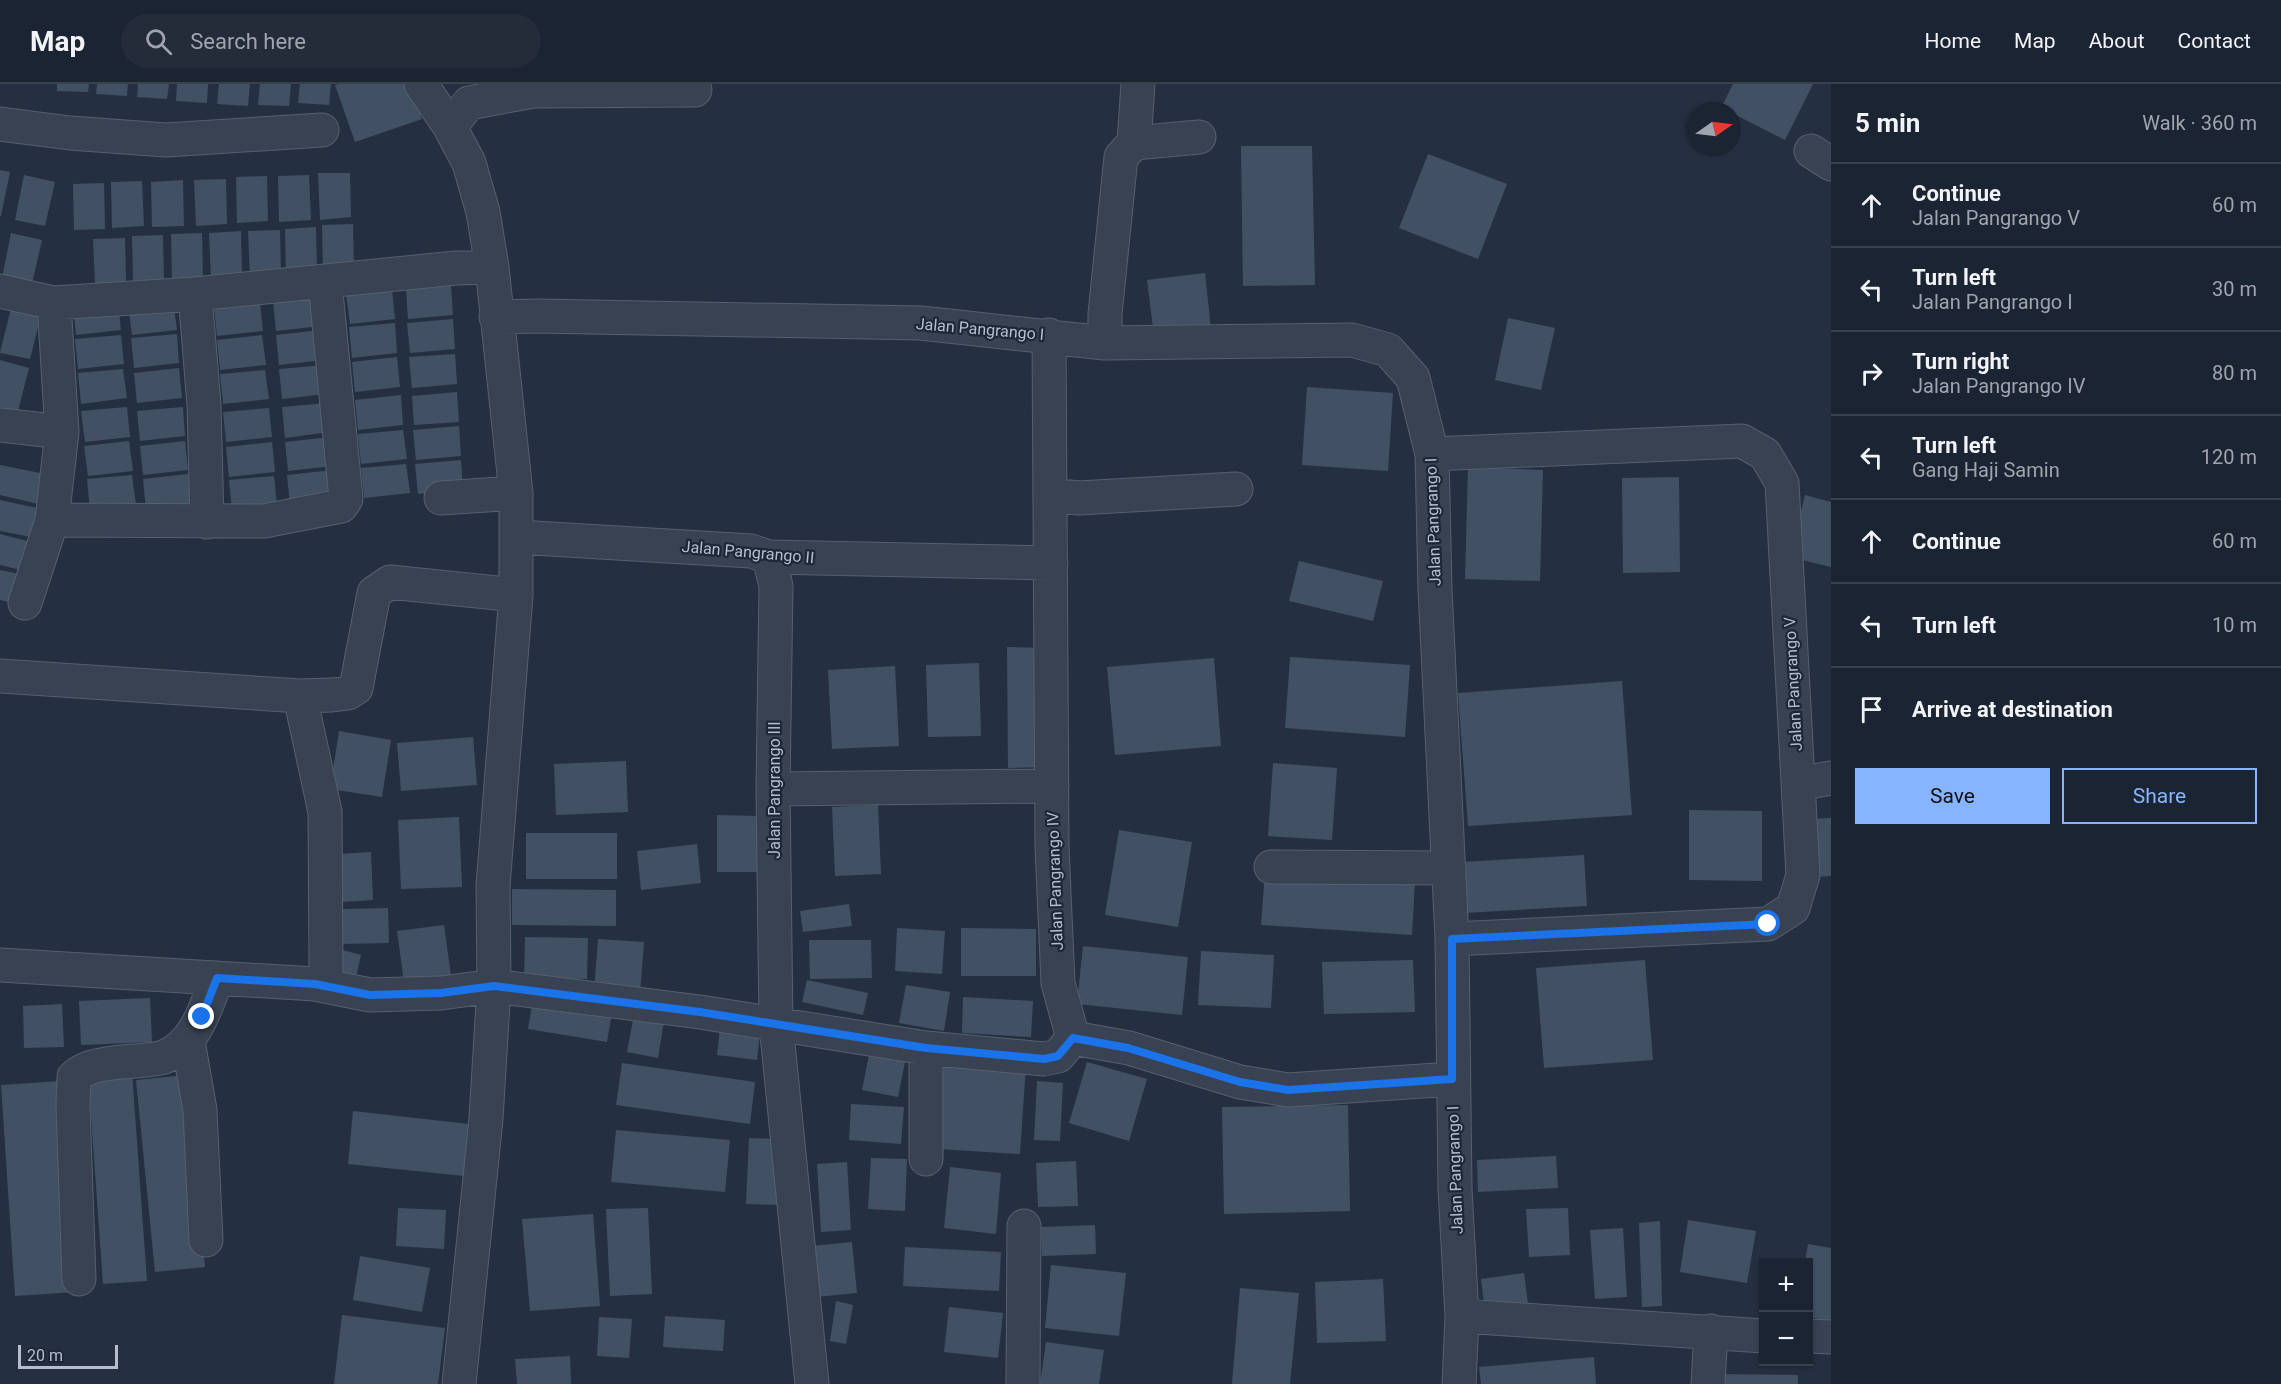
<!DOCTYPE html>
<html lang="en">
<head>
<meta charset="utf-8">
<style>
  :root { --surface:#1b2432; --page:#242c3a; --text:#f1f3f6; --muted:#a0a4ac; --line:#39414d; --accent:#87b4ff }
  body { margin:0; font-family:Roboto,sans-serif; background:var(--page); color:var(--text) }
  .controls { position:absolute; right:18px; bottom:18px; display:grid; overflow:hidden; border-radius:0px; box-shadow:0 2px 4px #0004 }
  .controls button { width:54px; height:54px; display:grid; place-items:center; padding:0; border:0; border-bottom:2px solid var(--line); background:var(--surface); color:var(--text); font:30px sans-serif }
  .compass { position:absolute; left:1687px; top:18px; width:54px; height:54px; border-radius:50%; background:var(--surface); box-shadow:0 2px 4px #0004; rotate:76deg }
  .scale { position:absolute; left:18px; bottom:15px; width:100px; box-sizing:border-box; padding-left:6px; border:3px solid #b5becc; border-top:0; font-size:16px; line-height:21px; white-space:nowrap; color:#b5becc; -webkit-text-stroke:4px #1d2737; paint-order:stroke }
  .stop { position:absolute; width:18px; height:18px; margin:-14px; border:4px solid #1a73e8; border-radius:50%; background:#fff }
  .stop.end { background:#1a73e8; border-color:#fff; box-shadow:0 2px 6px #0008 }
  .list { margin:0; padding:0; list-style:none }
  h2 { display:flex; justify-content:space-between; align-items:center; height:78px; margin:0; padding:0 24px; font-size:26px }
  h2 small { font-size:20px; font-weight:400; color:var(--muted) }
  .list li { display:grid; grid-template-columns:39px 1fr auto; gap:18px; align-items:center; box-sizing:border-box; height:84px; padding:0 24px; border-top:2px solid var(--line) }
  .list b { display:block; font-size:22px; white-space:nowrap }
  .list p { margin:0; font-size:20px; white-space:nowrap; color:var(--muted) }
  .list em { font-size:20px; font-style:normal; color:var(--muted) }
  .actions { display:flex; gap:12px; padding:18px 24px }
  .actions a { flex:1; padding:14px 0; border:2px solid var(--accent); border-radius:0px; text-align:center; font-size:21px; color:var(--accent) }
  .actions .main { background:var(--accent); color:#111 }
  .icon { flex:none; width:33px; height:33px; fill:none; stroke:currentColor; stroke-width:2; stroke-linecap:round; stroke-linejoin:round }
  .map { position:relative; flex:none; width:1831px; height:1300px; overflow:hidden }
  header { display:flex; align-items:center; gap:36px; box-sizing:border-box; height:84px; padding:0 30px; background:var(--surface); border-bottom:2px solid var(--line) }
  header strong { font-size:28px }
  nav { display:flex; gap:33px; margin-inline-start:auto; font-size:21px }
  .search { width:420px; height:54px; background:var(--page); display:flex; align-items:center; gap:15px; box-sizing:border-box; padding:0 21px; border-radius:33px; color:var(--muted); font-size:22px }
  main { display:flex }
  aside { flex:1; background:var(--surface) }
  .map>svg:first-child { display:block }
  .building { fill:#425064 }
  .lines { fill:none; stroke-linecap:round; stroke-linejoin:round }
  .minor-casing { stroke:#56606f; stroke-width:35 }
  .minor { stroke:#384252; stroke-width:33 }
  .route { stroke:#1a73e8; stroke-width:8 }
  .labels { text-anchor:middle; dominant-baseline:central; stroke-width:4.5; stroke-linejoin:round; paint-order:stroke }
  .street-label { font-size:16px; fill:#b5becc; stroke:#1d2737 }
</style>
</head>
<body>
<header>
<strong>Map</strong>
<div class="search"><svg class="icon" aria-label="search" viewBox="0 0 24 24"><circle cx="10" cy="10" r="6"/><path d="M15 15l6 6"/></svg>Search here</div>
<nav><a>Home</a><a>Map</a><a>About</a><a>Contact</a></nav>
</header>
<main>
<div class="map">
<svg width="1831" height="1300" viewBox="0 0 1831 1300">
  <rect width="100%" height="100%" fill="#243042"/>
  <!-- building -->
  <path class="building" d="M57,0H89L88,8L57,7Z
    M97,0H128L127,12L96,10Z
    M138,0H169L167,15L137,13Z
    M177,0H208L207,19L176,17Z
    M219,0H250L248,22L217,20Z
    M260,0H291L289,22L258,21Z
    M300,0H331L329,21L298,19Z
    M338,0H410L422,35L355,58L335,1Z
    M1733,0H1813L1785,56L1732,29V27L1721,24Z
    M1241,62H1312L1315,201L1243,202Z
    M1428,70L1507,100L1478,175L1399,144Z
    M0,86L10,88L1,132H0Z
    M318,89H350L351,133L320,136Z
    M24,91L55,98L45,142L15,136Z
    M309,91L311,136L279,138L278,92Z
    M267,92L268,137L237,139L236,93Z
    M226,95L227,140L196,142L194,96Z
    M183,96L184,142L152,143L151,98Z
    M142,97L144,142L112,144L111,98Z
    M104,99L105,145L74,146L73,100Z
    M353,140L354,186L323,187L322,141Z
    M316,143L317,189L286,190L285,145Z
    M280,146L281,191L250,193L248,147Z
    M241,147L242,193L211,194L209,149Z
    M11,149L42,156L32,200L2,194Z
    M202,149L203,195L172,196L171,150Z
    M163,151L164,196L133,198L132,152Z
    M125,154L126,199L95,201L93,155Z
    M1205,189L1211,245L1154,252L1147,196Z
    M451,202L453,231L408,235L406,205Z
    M392,205L395,235L350,240L346,210Z
    M319,212L321,242L276,247L273,217Z
    M173,216L177,246L132,251L128,221Z
    M118,217L121,246L76,251L73,221Z
    M260,218L263,247L217,252L214,222Z
    M11,224L41,231L30,275L0,269Z
    M1508,234L1555,244L1541,306L1495,296Z
    M453,235L455,265L410,269L407,239Z
    M395,239L397,269L352,274L349,243Z
    M321,246L324,276L279,281L276,251Z
    M177,250L179,279L134,284L131,254Z
    M121,251L124,280L78,285L75,255Z
    M262,251L266,281L220,286L217,256Z
    M455,270L457,300L412,304L409,273Z
    M397,273L400,303L355,308L352,278Z
    M0,276L29,284L18,327L0,323Z
    M324,281L327,310L282,315L279,285Z
    M179,284L182,314L137,319L134,289Z
    M123,285L127,314L81,320L78,289Z
    M265,286L269,315L223,320L220,290Z
    M1307,303L1393,309L1388,387L1302,381Z
    M457,308L459,338L414,341L412,312Z
    M401,311L403,341L358,346L355,316Z
    M327,319L330,348L285,354L282,323Z
    M127,323L130,353L85,358L81,327Z
    M183,323L185,352L140,357L137,327Z
    M269,324L272,353L226,358L223,328Z
    M459,342L461,372L416,376L413,346Z
    M403,346L407,375L361,380L358,350Z
    M330,353L333,382L288,387L285,358Z
    M129,357L133,387L88,392L84,362Z
    M185,357L188,386L143,391L140,362Z
    M272,358L275,388L229,393L226,363Z
    M461,376L463,406L418,410L415,380Z
    M406,380L410,409L364,414L361,384Z
    M0,381L45,390L38,420L0,411Z
    M1468,383L1543,386L1540,497L1465,495Z
    M333,386L336,416L290,421L287,391Z
    M188,390L191,420L146,425L143,395Z
    M132,391L136,421L90,426L87,395Z
    M274,392L277,421L232,426L229,396Z
    M1679,393L1680,488L1623,489L1622,394Z
    M1805,411L1831,418V483L1790,473Z
    M0,416L37,424L31,453L0,447Z
    M0,450L31,458L25,487L0,481Z
    M1299,477L1383,497L1373,537L1289,517Z
    M0,486L25,491L19,520L0,516Z
    M1007,563L1047,564L1048,683L1008,684Z
    M1290,573L1410,581L1405,653L1285,644Z
    M1214,574L1221,662L1115,671L1107,583Z
    M979,579L981,652L928,653L926,581Z
    M895,582L899,662L832,665L828,586Z
    M1622,597L1632,731L1468,742L1458,609Z
    M339,647L391,656L382,713L330,705Z
    M473,653L477,701L401,707L397,659Z
    M626,677L628,728L556,731L554,680Z
    M1273,679L1337,684L1332,756L1268,752Z
    M878,721L881,790L835,792L832,723Z
    M1689,726L1762,727V797L1689,796Z
    M717,731L760,732V788H717Z
    M459,733L462,803L401,805L398,736Z
    M1831,734V792L1812,793L1810,735Z
    M1119,746L1192,758L1178,843L1105,831Z
    M526,749H617V795H526Z
    M697,760L701,799L641,806L637,767Z
    M371,768L373,816L342,818L339,770Z
    M1584,771L1587,822L1464,829L1461,778Z
    M1265,788L1415,798L1412,851L1261,841Z
    M512,805L616,806V842L512,841Z
    M849,820L852,842L803,848L800,827Z
    M388,824L389,859L341,860V825Z
    M444,841L451,892L404,898L397,847Z
    M897,844L945,847L942,890L895,887Z
    M961,844L1036,845V892H961Z
    M525,853L588,854L587,895L524,894Z
    M598,855L644,858L640,909L594,907Z
    M809,856H871L872,894L810,895Z
    M1083,862L1188,873L1182,931L1077,920Z
    M339,865L361,871L354,902L332,896Z
    M1201,867L1274,871L1271,924L1198,921Z
    M1413,876L1415,928L1324,930L1322,878Z
    M1645,876L1653,976L1544,984L1536,884Z
    M807,896L868,909L863,931L802,918Z
    M906,901L950,908L944,947L899,939Z
    M963,913L1033,917L1031,953L962,949Z
    M150,914L152,958L81,961L79,917Z
    M533,915L612,929L607,958L528,945Z
    M62,920L64,963L24,964L23,922Z
    M635,925L665,931L658,974L627,968Z
    M721,935L761,940L757,976L717,971Z
    M870,966L906,973L898,1013L862,1006Z
    M944,976L1026,981L1020,1070L938,1065Z
    M1087,978L1147,995L1129,1057L1069,1039Z
    M622,979L755,998L750,1040L616,1021Z
    M132,988L147,1197L103,1200L88,991Z
    M186,991L205,1183L155,1188L136,996Z
    M61,997L76,1208L15,1212L1,1001Z
    M1037,997L1063,999L1060,1057L1034,1056Z
    M851,1020L904,1023L901,1060L849,1056Z
    M1348,1021L1350,1127L1224,1130L1222,1023Z
    M353,1027L469,1040L464,1092L348,1080Z
    M616,1046L730,1056L725,1108L611,1098Z
    M749,1054L781,1055L779,1121L746,1120Z
    M1556,1072L1558,1104L1478,1108L1477,1076Z
    M871,1074L907,1075L905,1127L868,1125Z
    M1076,1077L1078,1122L1038,1123L1036,1079Z
    M847,1078L851,1146L821,1148L817,1080Z
    M950,1083L1001,1089L996,1150L944,1144Z
    M398,1124L446,1126L444,1165L396,1162Z
    M648,1124L652,1210L610,1212L606,1125Z
    M1568,1124L1570,1171L1529,1173L1526,1125Z
    M593,1130L600,1222L530,1227L522,1135Z
    M1688,1136L1756,1147L1747,1199L1680,1188Z
    M1660,1137L1662,1222L1642,1223L1639,1139Z
    M1095,1141L1096,1170L1042,1172L1041,1143Z
    M1623,1144L1627,1213L1595,1215L1590,1146Z
    M852,1158L857,1209L816,1213L811,1162Z
    M1808,1160L1831,1164V1237L1808,1233V1178H1805Z
    M905,1163L1001,1168L999,1207L903,1202Z
    M360,1172L430,1184L422,1228L353,1216Z
    M1051,1181L1126,1189L1119,1252L1045,1244Z
    M1524,1189L1528,1220L1485,1226L1481,1195Z
    M1383,1195L1386,1257L1317,1259L1315,1198Z
    M1240,1204L1299,1209L1290,1300H1232Z
    M836,1217L853,1221L846,1260L830,1257Z
    M949,1223L1003,1229L998,1274L944,1268Z
    M342,1231L445,1244L438,1300H334Z
    M665,1232L725,1236L723,1267L663,1263Z
    M599,1233L632,1235L629,1274L597,1272Z
    M1046,1258L1104,1266L1099,1300H1040Z
    M570,1272L571,1300H517L515,1275Z
    M1594,1273L1596,1300H1481L1479,1283Z
    M1711,1290L1798,1291V1300H1711Z"/>
  <g class="lines">
    <!-- minor casing -->
    <g class="minor-casing">
      <path id="minor" d="M421,0L450,43L469,79L483,128L492,183L516,409V511L493,802L494,902L486,1035L459,1300
        M0,40L70,49L166,56L322,46
        M450,43L469,19L533,7L695,6
        M1134,59L1138,0
        M1811,67L1831,80
        M0,207L54,219L195,210L456,184L492,183
        M195,210L204,321L207,438
        M496,233L537,232L921,239L1105,259L1352,256L1388,266L1413,294L1432,370L1435,505L1452,855L1455,1105L1462,1232L1459,1300
        M1049,251L1052,763L1058,899L1073,954
        M1105,259V230L1121,73L1134,59L1199,53
        M0,341L62,348
        M1432,370L1742,357L1765,370L1782,399L1803,791L1793,824L1768,840L1452,855
        M1050,411L1079,414L1236,405
        M441,414L516,409
        M52,436L264,437L341,422L346,415L325,198
        M517,453L751,467L769,473L1051,479
        M769,473L776,502L773,705L776,940L812,1300
        M25,519L52,436L62,348L54,219
        M0,592L300,612L332,611L348,609L356,604L374,509L390,498L516,511
        M300,612L325,728L326,885L322,895L315,900
        M1798,700L1831,694
        M773,705L1052,702
        M1271,783L1449,784
        M0,881L315,900L370,911L441,909L494,902L700,928L926,964L1044,975L1058,972L1073,954
        M1073,954L1129,964L1240,998L1288,1006L1452,995
        M188,957L200,1026L206,1156
        M926,964V1075
        M79,1195L73,1022L74,993C85,983 98,981 113,979C127,977 151,977 164,973C196,960 206,923 217,894
        M1462,1232L1764,1252
        M1808,1252L1831,1253
        M1023,1300L1024,1142
        M1708,1300L1711,1247"/>
    </g>
    <!-- minor -->
    <use href="#minor" class="minor"/>
  </g>
  <g class="lines">
    <!-- route -->
    <path class="route" d="M202,933L217,894L315,900L370,911L441,909L494,902L700,928L926,964L1044,975L1058,972L1073,954L1128,964L1240,998L1288,1006L1452,995V855L1768,840"/>
  </g>
  <g class="labels">
    <!-- street labels -->
    <g class="street-label">
      <text transform="translate(980 245) rotate(5)">Jalan Pangrango I</text>
      <text transform="translate(1433 438) rotate(-92)">Jalan Pangrango I</text>
      <text transform="translate(748 468) rotate(5)">Jalan Pangrango II</text>
      <text transform="translate(1793 600) rotate(-93)">Jalan Pangrango V</text>
      <text transform="translate(774 706) rotate(-90)">Jalan Pangrango III</text>
      <text transform="translate(1055 797) rotate(-92)">Jalan Pangrango IV</text>
      <text transform="translate(1455 1086) rotate(-92)">Jalan Pangrango I</text>
    </g>
  </g>
</svg>
<div class="controls">
<button>+</button>
<button>−</button>
</div>
<svg class="compass" viewBox="-18 -18 36 36"><path d="M0-13l5 13h-10z" fill="#e53935"/><path d="M0 13l5-13h-10z" fill="#a0a4ac"/></svg>
<div class="scale">20 m</div>
<div class="stop" style="left:1768px;top:840px"></div>
<div class="stop end" style="left:202px;top:933px"></div>
</div>
<aside>
<h2>5 min<small>Walk · 360 m</small></h2>
<ul class="list">
<li><svg class="icon" aria-label="ahead" viewBox="0 0 24 24"><path d="M12 20V5M6 11l6-6 6 6"/></svg><div><b>Continue</b><p>Jalan Pangrango V</p></div><em>60 m</em></li>
<li><svg class="icon" aria-label="left" viewBox="0 0 24 24"><path d="M17 20v-9H6M10 6l-5 5 5 5"/></svg><div><b>Turn left</b><p>Jalan Pangrango I</p></div><em>30 m</em></li>
<li><svg class="icon" aria-label="right" viewBox="0 0 24 24"><path d="M7 20v-9h11M14 6l5 5-5 5"/></svg><div><b>Turn right</b><p>Jalan Pangrango IV</p></div><em>80 m</em></li>
<li><svg class="icon" aria-label="left" viewBox="0 0 24 24"><path d="M17 20v-9H6M10 6l-5 5 5 5"/></svg><div><b>Turn left</b><p>Gang Haji Samin</p></div><em>120 m</em></li>
<li><svg class="icon" aria-label="ahead" viewBox="0 0 24 24"><path d="M12 20V5M6 11l6-6 6 6"/></svg><div><b>Continue</b></div><em>60 m</em></li>
<li><svg class="icon" aria-label="left" viewBox="0 0 24 24"><path d="M17 20v-9H6M10 6l-5 5 5 5"/></svg><div><b>Turn left</b></div><em>10 m</em></li>
<li><svg class="icon" aria-label="arrive" viewBox="0 0 24 24"><path d="M6 21V4h12l-3 4 3 4H6"/></svg><div><b>Arrive at destination</b></div></li>
</ul>
<div class="actions"><a class="main">Save</a><a>Share</a></div>
</aside>
</main>
</body>
</html>
